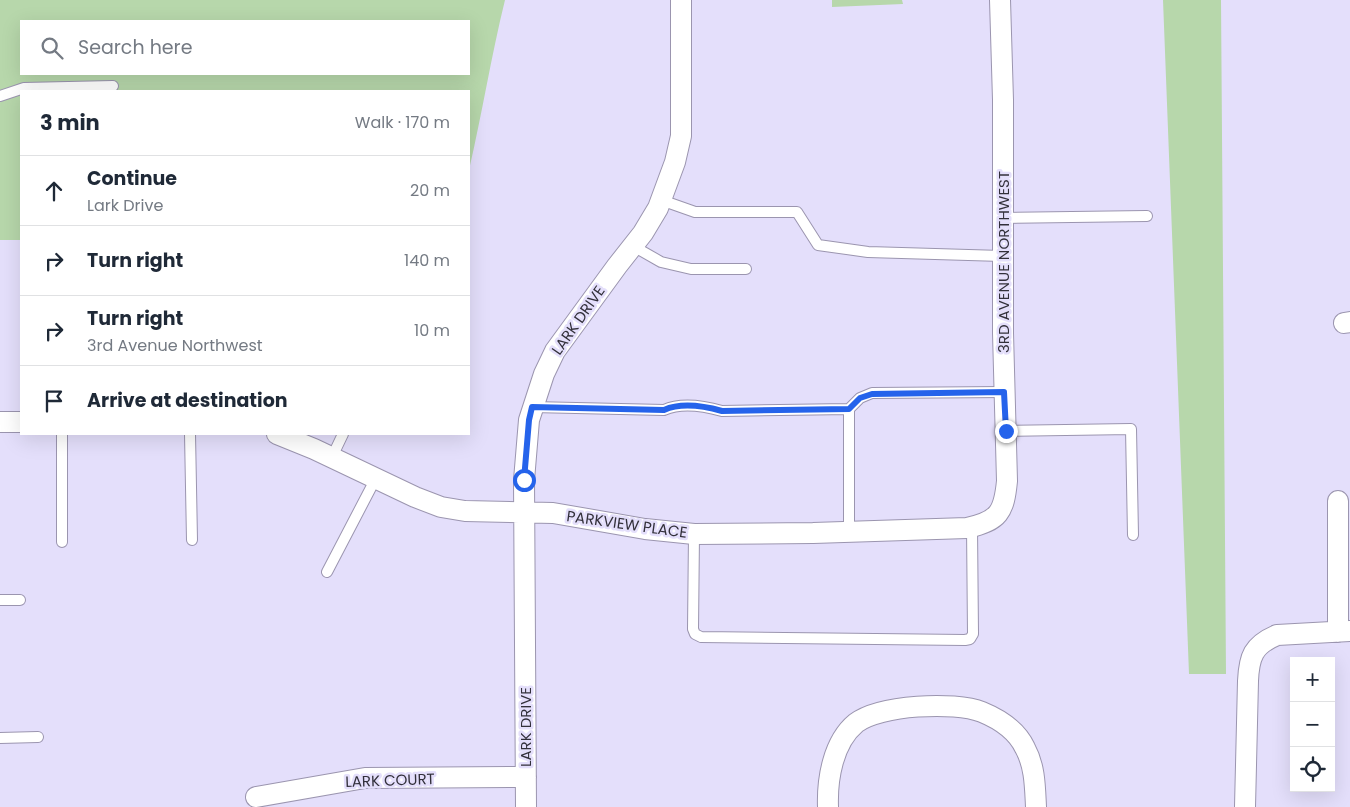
<!DOCTYPE html>
<html lang="en">
<head>
<meta charset="utf-8">
<style>
  :root { --surface:#fff; --page:#f6f6f7; --text:#1f2937; --muted:#747a83; --line:#e0e1e3 }
  body { margin:0; font-family:Poppins,sans-serif; background:var(--page); color:var(--text) }
  .controls { position:absolute; right:15px; bottom:15px; display:grid; overflow:hidden; border-radius:0px; box-shadow:0 5px 20px #0002 }
  .controls button { width:45px; height:45px; display:grid; place-items:center; padding:0; border:0; border-bottom:1px solid var(--line); background:var(--surface); color:var(--text); font:25px sans-serif }
  .stop { position:absolute; width:15px; height:15px; margin:-11px; border:4px solid #2563eb; border-radius:50%; background:#fff }
  .stop.end { background:#2563eb; border-color:#fff; box-shadow:0 1px 5px #0008 }
  .list { margin:0; padding:0; list-style:none }
  h2 { display:flex; justify-content:space-between; align-items:center; height:65px; margin:0; padding:0 20px; font-size:21px }
  h2 small { font-size:16px; font-weight:400; color:var(--muted) }
  .list li { display:grid; grid-template-columns:32px 1fr auto; gap:15px; align-items:center; box-sizing:border-box; height:70px; padding:0 20px; border-top:1px solid var(--line) }
  .list b { display:block; font-size:19px; white-space:nowrap }
  .list p { margin:0; font-size:16px; white-space:nowrap; color:var(--muted) }
  .list em { font-size:16px; font-style:normal; color:var(--muted) }
  .icon { flex:none; width:28px; height:28px; fill:none; stroke:currentColor; stroke-width:2; stroke-linecap:round; stroke-linejoin:round }
  .map { position:relative; flex:none; width:1350px; height:807px; overflow:hidden }
  .search { position:absolute; background:var(--surface); box-shadow:0 5px 20px #0002; left:20px; top:20px; width:450px; height:55px; display:flex; align-items:center; gap:12px; box-sizing:border-box; padding:0 18px; border-radius:0px; color:var(--muted); font-size:19px }
  .panel { position:absolute; background:var(--surface); box-shadow:0 5px 20px #0002; left:20px; top:90px; width:450px; height:345px; border-radius:0px }
  .map>svg:first-child { display:block }
  .green { fill:#b7d7ab; fill-rule:evenodd }
  .lines { fill:none; stroke-linecap:round; stroke-linejoin:round }
  .lane-casing { stroke:#9b95af; stroke-width:12 }
  .street-casing { stroke:#9b95af; stroke-width:22 }
  .lane { stroke:#fff; stroke-width:10 }
  .street { stroke:#fff; stroke-width:20 }
  .route { stroke:#2563eb; stroke-width:6 }
  .labels { text-anchor:middle; dominant-baseline:central; stroke-width:5; stroke-linejoin:round; paint-order:stroke }
  .street-label { font-size:15px; fill:#32303a; stroke:#e4dffb }
</style>
</head>
<body>
<div class="map">
<svg width="1350" height="807" viewBox="0 0 1350 807">
  <rect width="100%" height="100%" fill="#e4dffb"/>
  <!-- green -->
  <path class="green" d="M0,0H505C491,57 482,114 469,170V91H21V240H0ZM21,21H469V74H21Z
    M832,0H902L903,4L832,7Z
    M1163,0H1221L1226,674H1189Z"/>
  <g class="lines">
    <!-- lane casing -->
    <g class="lane-casing">
      <path id="lane" d="M0,96L24,88L113,86
        M661,200L695,212H797L818,245L868,252L1002,256
        M1002,218L1147,216
        M633,246L661,262L691,269H746
        M532,407L664,410C682,402 704,406 722,411L849,409
        M1006,431L1131,429L1133,535
        M62,434V542
        M190,434L192,540
        M332,457L343,434
        M849,532V409L860,398L872,393L1004,392
        M694,534L693,629L695,634L701,637L965,640L970,639L973,634L972,527
        M327,572L376,478
        M0,600H20
        M0,738L38,737"/>
    </g>
    <!-- street casing -->
    <g class="street-casing">
      <path id="street" d="M1344,323L1350,322
        M0,422H21
        M277,434L314,449L415,497L441,507L465,511L553,513L645,529L694,534L813,533L967,528C999,521 1004,512 1007,481L1003,333V100L1000,0
        M1338,501V632
        M256,797L365,778L526,777
        M526,807L524,480L529,420L544,374L555,351L617,266L643,233L658,208L675,162L681,136V0
        M828,807C827,779 833,742 856,723C880,705 954,701 982,712C999,719 1017,731 1025,748C1035,766 1035,787 1036,807
        M1245,807L1248,681C1249,657 1253,645 1277,635L1350,631"/>
    </g>
    <!-- lane -->
    <use href="#lane" class="lane"/>
    <!-- street -->
    <use href="#street" class="street"/>
  </g>
  <g class="lines">
    <!-- route -->
    <path class="route" d="M524,480L529,420L532,407L664,410C682,402 704,406 722,411L849,409L860,398L872,394L1004,392L1006,431"/>
  </g>
  <g class="labels">
    <!-- street labels -->
    <g class="street-label">
      <text transform="translate(1003 262) rotate(-90)">3RD AVENUE NORTHWEST</text>
      <text transform="translate(578 320) rotate(-55)">LARK DRIVE</text>
      <text transform="translate(627 524) rotate(8)">PARKVIEW PLACE</text>
      <text transform="translate(525 727) rotate(-90)">LARK DRIVE</text>
      <text transform="translate(390 780) rotate(-2)">LARK COURT</text>
    </g>
  </g>
</svg>
<div class="controls">
<button>+</button>
<button>−</button>
<button><svg class="icon" aria-label="locate" viewBox="0 0 24 24"><circle cx="12" cy="12" r="6"/><path d="M12 2v4M12 18v4M2 12h4M18 12h4"/></svg></button>
</div>
<div class="stop" style="left:524px;top:480px"></div>
<div class="stop end" style="left:1006px;top:431px"></div>
<div class="search"><svg class="icon" aria-label="search" viewBox="0 0 24 24"><circle cx="10" cy="10" r="6"/><path d="M15 15l6 6"/></svg>Search here</div>
<section class="panel">
<h2>3 min<small>Walk · 170 m</small></h2>
<ul class="list">
<li><svg class="icon" aria-label="ahead" viewBox="0 0 24 24"><path d="M12 20V5M6 11l6-6 6 6"/></svg><div><b>Continue</b><p>Lark Drive</p></div><em>20 m</em></li>
<li><svg class="icon" aria-label="right" viewBox="0 0 24 24"><path d="M7 20v-9h11M14 6l5 5-5 5"/></svg><div><b>Turn right</b></div><em>140 m</em></li>
<li><svg class="icon" aria-label="right" viewBox="0 0 24 24"><path d="M7 20v-9h11M14 6l5 5-5 5"/></svg><div><b>Turn right</b><p>3rd Avenue Northwest</p></div><em>10 m</em></li>
<li><svg class="icon" aria-label="arrive" viewBox="0 0 24 24"><path d="M6 21V4h12l-3 4 3 4H6"/></svg><div><b>Arrive at destination</b></div></li>
</ul>
</section>
</div>
</body>
</html>
